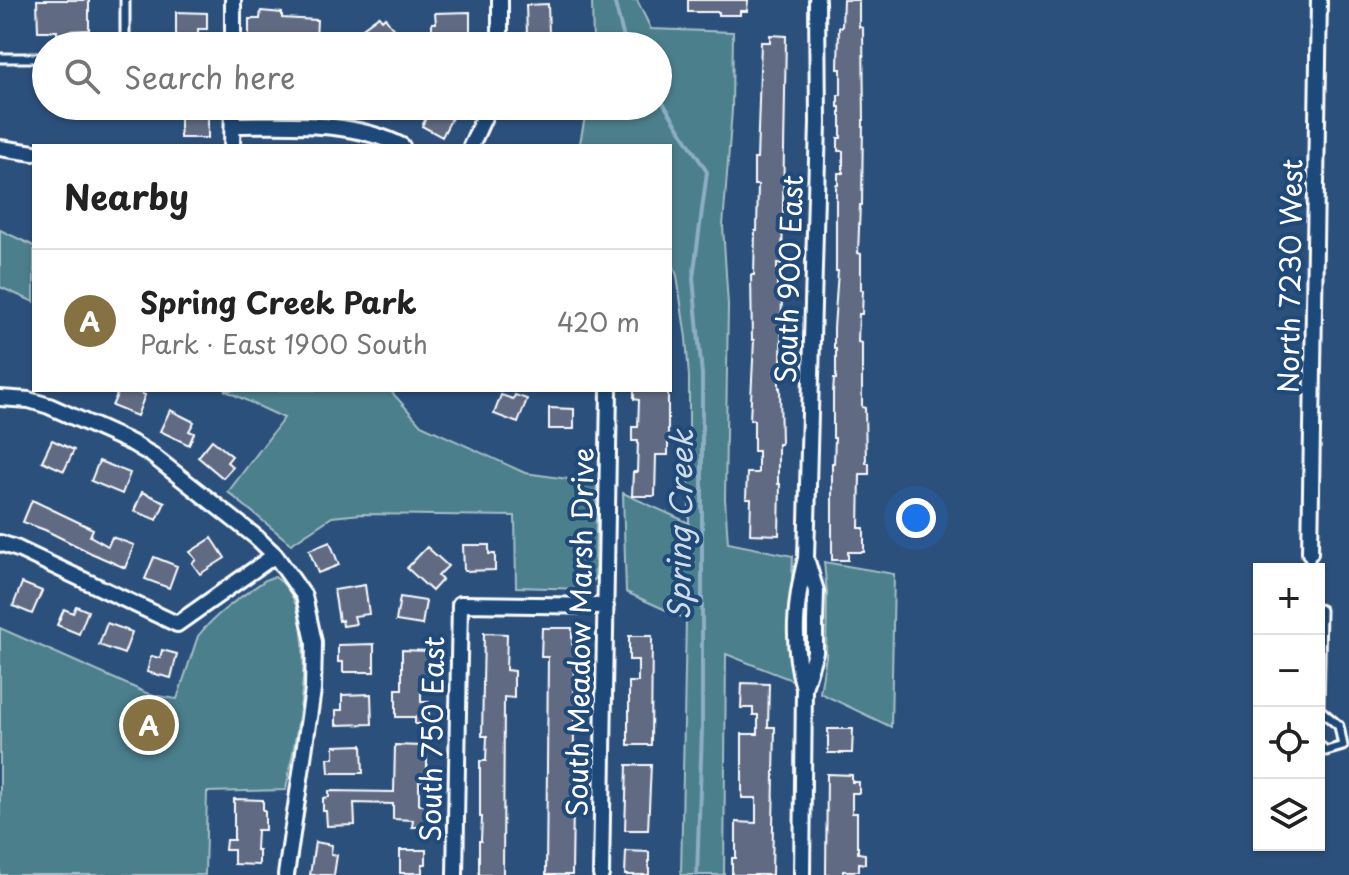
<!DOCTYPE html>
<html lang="en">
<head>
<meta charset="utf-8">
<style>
  :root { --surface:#fff; --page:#f2f2f2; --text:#222; --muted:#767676; --line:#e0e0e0; --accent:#857141 }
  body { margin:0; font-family:"Playpen Sans",sans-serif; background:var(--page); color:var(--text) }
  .controls { position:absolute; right:24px; bottom:24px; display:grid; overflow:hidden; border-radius:0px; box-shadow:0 2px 6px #0004 }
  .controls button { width:72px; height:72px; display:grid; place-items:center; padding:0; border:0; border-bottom:2px solid var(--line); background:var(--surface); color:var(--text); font:40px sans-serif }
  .you { position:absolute; left:916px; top:518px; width:28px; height:28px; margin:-20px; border:6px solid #fff; border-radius:50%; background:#1a73e8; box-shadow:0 0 0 12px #1a73e833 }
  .badge { display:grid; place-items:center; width:52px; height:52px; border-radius:50%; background:var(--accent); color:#fff; font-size:26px; font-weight:700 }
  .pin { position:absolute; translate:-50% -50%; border:4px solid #fff; box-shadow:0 2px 8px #0006 }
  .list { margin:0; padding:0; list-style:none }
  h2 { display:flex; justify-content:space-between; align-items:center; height:104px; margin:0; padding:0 32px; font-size:34px }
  h2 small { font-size:26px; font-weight:400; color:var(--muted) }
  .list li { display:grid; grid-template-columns:52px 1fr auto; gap:24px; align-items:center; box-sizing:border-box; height:144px; padding:0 32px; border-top:2px solid var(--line) }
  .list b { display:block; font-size:30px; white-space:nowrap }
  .list p { margin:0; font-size:26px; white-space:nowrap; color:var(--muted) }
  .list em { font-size:26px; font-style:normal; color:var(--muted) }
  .icon { flex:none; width:44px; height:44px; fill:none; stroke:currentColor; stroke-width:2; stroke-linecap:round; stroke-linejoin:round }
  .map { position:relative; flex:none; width:1349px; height:875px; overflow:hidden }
  .search { position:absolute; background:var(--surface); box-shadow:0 2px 6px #0004; left:32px; top:32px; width:640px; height:88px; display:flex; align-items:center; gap:20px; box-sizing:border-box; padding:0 28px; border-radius:44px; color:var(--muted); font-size:30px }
  .panel { position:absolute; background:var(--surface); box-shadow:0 2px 6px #0004; left:32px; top:144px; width:640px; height:248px; border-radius:0px }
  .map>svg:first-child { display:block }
  .green { fill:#4b7f8c; stroke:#a5bfc6; stroke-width:2 }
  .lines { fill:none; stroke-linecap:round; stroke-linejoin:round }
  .stream { stroke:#8daec4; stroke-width:4 }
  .building { fill:#616a82; stroke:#fff; stroke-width:2 }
  .service-casing { stroke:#fff; stroke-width:13 }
  .minor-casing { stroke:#fff; stroke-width:20 }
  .service { stroke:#1f4a7a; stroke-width:7 }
  .minor { stroke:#1f4a7a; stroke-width:14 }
  .labels { text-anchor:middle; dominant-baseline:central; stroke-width:8; stroke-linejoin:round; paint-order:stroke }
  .street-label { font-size:28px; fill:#fff; stroke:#1f4a7a }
  .water-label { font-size:30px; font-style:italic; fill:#d0dde6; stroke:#1f4a7a }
</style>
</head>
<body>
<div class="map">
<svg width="1349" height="875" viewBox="0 0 1349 875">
  <rect width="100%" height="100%" fill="#2c507c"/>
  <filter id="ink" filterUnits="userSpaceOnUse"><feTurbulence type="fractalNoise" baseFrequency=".0125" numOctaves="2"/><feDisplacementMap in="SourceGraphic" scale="16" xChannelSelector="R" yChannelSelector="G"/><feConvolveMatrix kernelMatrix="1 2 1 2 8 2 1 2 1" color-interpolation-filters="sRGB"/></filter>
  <g filter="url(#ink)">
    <!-- green -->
    <path class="green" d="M592,0H637L651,29L733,32L732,110L723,226L728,305L725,499L728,543L793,556L789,645L794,681L726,654L724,875H681L686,619L626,592L623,493L689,523V377L686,338L677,276L670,254V146H586L580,143L587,106H658V46H593Z
      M0,230L34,246V302L0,287Z
      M224,390H390L421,425L525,473L597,483L595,579L584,589L516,587L515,516L361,514L332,517L291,544L228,492L284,418Z
      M824,562L894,574L891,727L820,693L826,656L827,593Z
      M275,577C326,610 295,739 286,790L207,792L205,875H0V628L151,695L177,699L198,636C217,612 242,596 267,579Z"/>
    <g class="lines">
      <!-- stream -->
      <path class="stream" d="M614,0L626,46
        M658,95L707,172L693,278L702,375V729L697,875"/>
    </g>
    <!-- building -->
    <path class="building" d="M37,0H89V30L69,31V34H57V31H38Z
      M688,0H748L747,11H740V15H719V12H688Z
      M843,0H859V27L863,28L864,120H863L862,205H860L858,253L861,254V290H863L862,314H859L858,342L862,343V407L865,408L866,463H869V474H860L859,528H864V552H848V560H832V463H834L835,438H833V393L834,379H836V349H834V328L838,271H836V185H838V173H843V151H838V138H841V116H840V107H838V95H841V69H838L839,27H842Z
      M548,4L549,34H527L526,5Z
      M261,11L282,13V18L317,20L316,40L276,38V40H249V19H260Z
      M176,12L207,13V29H198V46H176Z
      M470,12V42H435V36H432V23H436L435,13Z
      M379,16L382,20L385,17L395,31L376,45L371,38L364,43L356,33Z
      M770,35L786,36L782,264L777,263V288H782L781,366H779V388H780L781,444H778V484H780L779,535L750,534L751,499H746L747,473H758V451H754V420H750L754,340H752L751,275H754L755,231H757L758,185H754V159H757L761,42H770Z
      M432,106H448L456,110L442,137L422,126Z
      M180,115H208V138H180Z
      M119,390H134L145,395L137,416L112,406Z
      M634,390H668V455H656L655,496H632L633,472H637L638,441H632V427H638L639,400L634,399Z
      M501,395L513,399L515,395L527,399L518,423L494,414Z
      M549,408L574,409V429H549Z
      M170,410L194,422L189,431L194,433L189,445L160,431Z
      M52,440L74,450L64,471L42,461Z
      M212,440L232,456L227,462L233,467L223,478L198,457Z
      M99,461L130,473L122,494L91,481Z
      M142,492L165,502L157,520L134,511Z
      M32,500L93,529L90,536L108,546L112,537L134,545L125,568L91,553L45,530L23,522Z
      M212,538L225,558L200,574L192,563L196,560L190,552Z
      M330,542L339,565L318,573L309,550Z
      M463,545H489V554H495V570L464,571Z
      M427,547L448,566L438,576L442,580L432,591L407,568Z
      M154,557L177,566L169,588L145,579Z
      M22,583L42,591L32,614L13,606Z
      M365,585L369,614L354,616L356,624L343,626L342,620L339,621L334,590Z
      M400,597L426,601L422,625L396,621Z
      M76,606L88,611L79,634L57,625L64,609L73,613Z
      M107,623L132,632L124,654L99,645Z
      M542,628H572V644H577V658H575L572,875H546L548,657H541Z
      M484,633L507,634L506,670L514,671V698L504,697L503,875H479V841H481L482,817H480V761H486L487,736H482Z
      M629,636H652L651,745H628V721H629V682H638V660H629Z
      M374,644V672H343V662H338V645Z
      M162,650L177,654L171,678L147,672L151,656L160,658Z
      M402,650L429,651L428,675H421V702H429V724H415V717H396V689H402Z
      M742,683L769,684L768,727H775L772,875H732V858H736V822L756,823V798H742V734H758V715H753V708H741Z
      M371,694L372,724L336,725V710H342V695Z
      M828,729H853L852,753H828Z
      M362,745L363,773H329L328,758H334V746Z
      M395,745L421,746V753H427V781H419V805H428L427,827H412L413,820L393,819V804L354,803L355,825L327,826L326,811H323V798L329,797V791L394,792Z
      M627,765H651L648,830H625Z
      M827,774L852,775V782H859V793H852V813H857V847H858V853L865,854V864L859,863V871H843V875H826Z
      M234,799L263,800V810H265V830H257L256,850H259V865L234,864V850H225L226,840H234Z
      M315,842L332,845L331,854L337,855L334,875H310Z
      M400,850H426V864H422V873H400Z
      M626,851L649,852V875H625Z"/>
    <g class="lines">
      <!-- service casing -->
      <g class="service-casing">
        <path id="service" d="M125,0V46
          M0,58H46
          M1310,569V553
          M1319,609L1321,610L1319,711
          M1319,745L1326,751L1343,746L1339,726L1319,709"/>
      </g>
      <!-- minor casing -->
      <g class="minor-casing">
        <path id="minor" d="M233,46V0
          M500,46V0
          M233,125C289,125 351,120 402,146
          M232,146L233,106
          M471,146L489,106
          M0,148L34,153
          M0,398L29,400L49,406L132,443L152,455L256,537L275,555L304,596L314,642L313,690L286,875
          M0,543L18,549L177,624L275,555
          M1310,553L1319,0
          M806,558L818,123L817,0
          M455,875L460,604L606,606
          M601,875L609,390
          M802,875L804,688L815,652V623L816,591L806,558C795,602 791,644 804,688"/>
      </g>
      <!-- service -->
      <use href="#service" class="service"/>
      <!-- minor -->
      <use href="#minor" class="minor"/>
    </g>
  </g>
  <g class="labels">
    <!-- street labels -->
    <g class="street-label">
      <text transform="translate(1289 276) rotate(-89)">North 7230 West</text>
      <text transform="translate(788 279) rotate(-88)">South 900 East</text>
      <text transform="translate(579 632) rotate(-89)">South Meadow Marsh Drive</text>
      <text transform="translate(431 739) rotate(-89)">South 750 East</text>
    </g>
    <!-- water labels -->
    <g class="water-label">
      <text transform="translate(679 525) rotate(-89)">Spring Creek</text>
    </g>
  </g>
</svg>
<div class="controls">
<button>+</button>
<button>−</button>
<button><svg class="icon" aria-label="locate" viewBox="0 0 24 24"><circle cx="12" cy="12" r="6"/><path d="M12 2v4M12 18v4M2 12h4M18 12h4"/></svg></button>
<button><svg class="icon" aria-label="layers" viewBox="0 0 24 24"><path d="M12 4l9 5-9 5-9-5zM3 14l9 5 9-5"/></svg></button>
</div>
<div class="you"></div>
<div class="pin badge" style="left:149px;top:725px">A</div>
<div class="search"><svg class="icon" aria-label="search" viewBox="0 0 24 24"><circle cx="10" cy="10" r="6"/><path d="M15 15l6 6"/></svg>Search here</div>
<section class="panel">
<h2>Nearby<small></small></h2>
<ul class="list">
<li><span class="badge">A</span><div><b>Spring Creek Park</b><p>Park · East 1900 South</p></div><em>420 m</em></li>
</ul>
</section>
</div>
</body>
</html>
